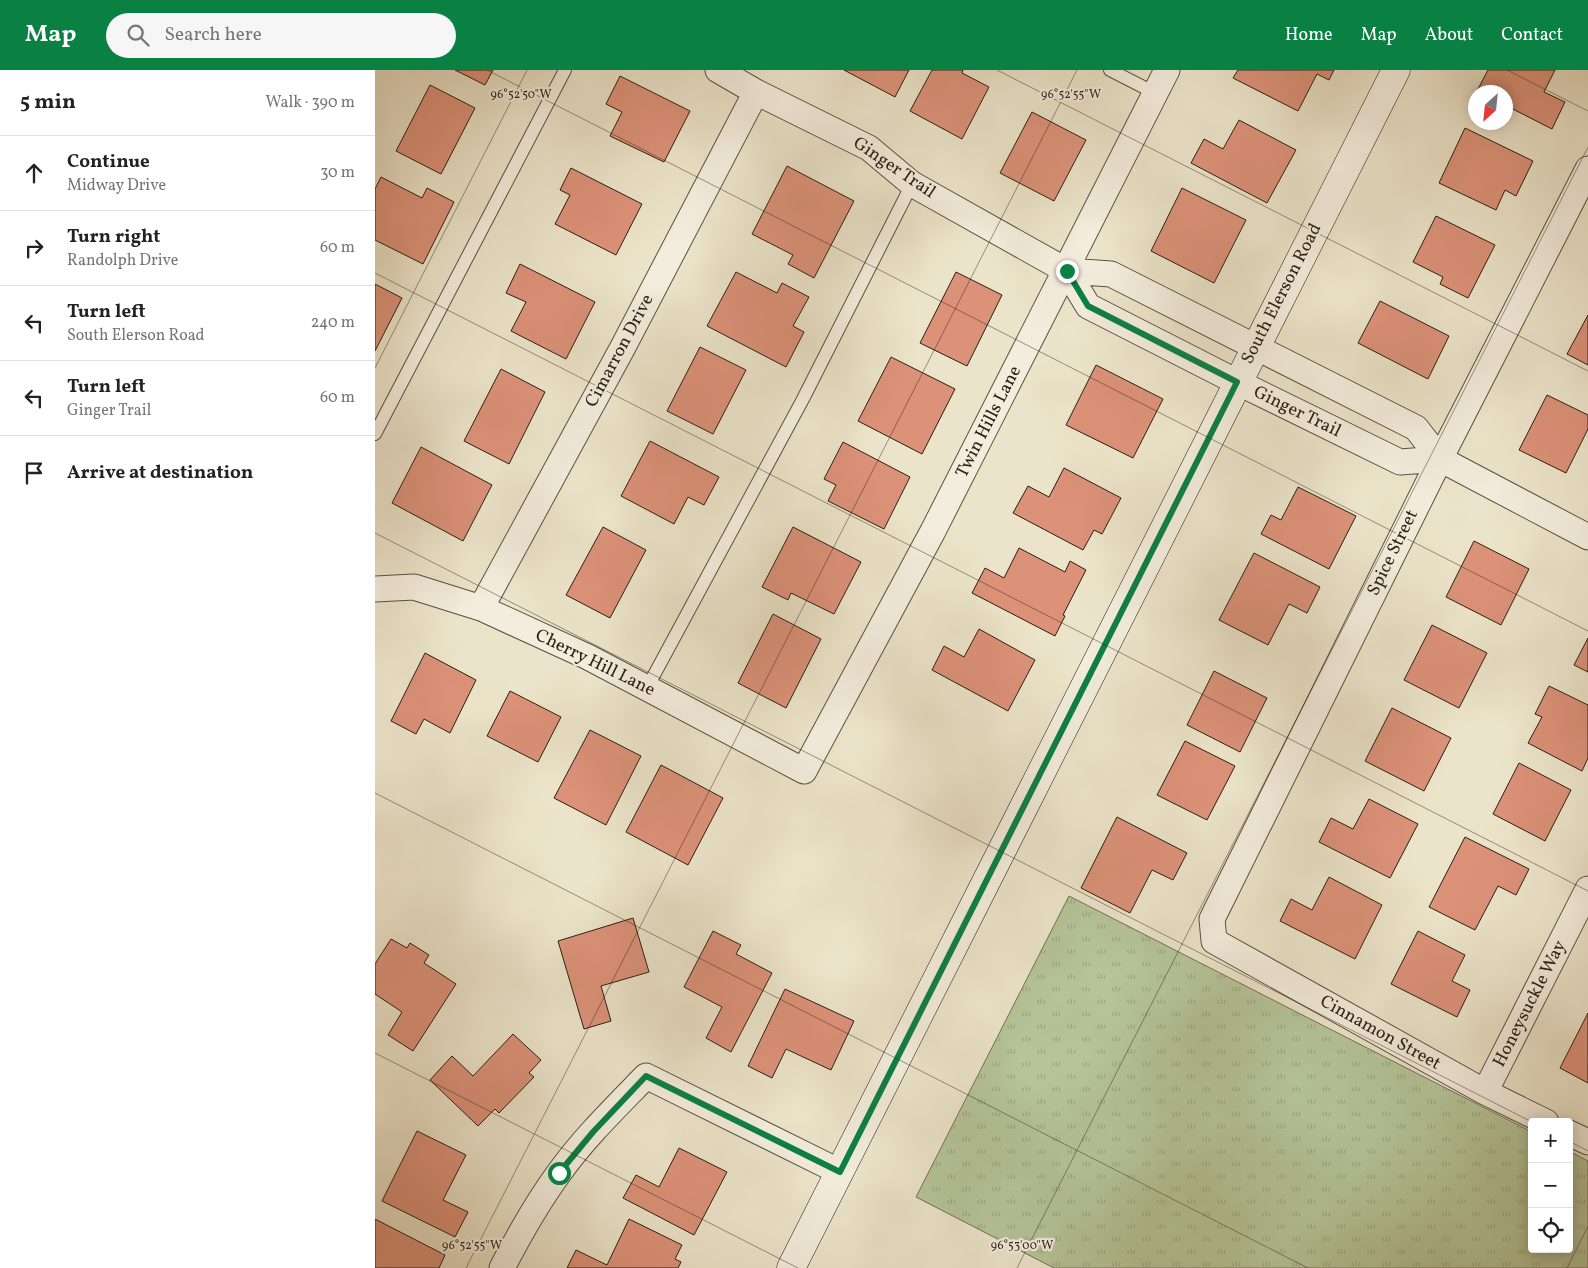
<!DOCTYPE html>
<html lang="en">
<head>
<meta charset="utf-8">
<style>
  :root { --surface:#fff; --page:#f6f6f6; --text:#222; --muted:#767676; --line:#e0e0e0; --accent:#0b8043 }
  body { margin:0; font-family:Vollkorn,serif; background:var(--page); color:var(--text) }
  .controls { position:absolute; right:15px; bottom:15px; display:grid; overflow:hidden; border-radius:5px; box-shadow:0 2px 12px #0003 }
  .controls button { width:45px; height:45px; display:grid; place-items:center; padding:0; border:0; border-bottom:1px solid var(--line); background:var(--surface); color:var(--text); font:25px sans-serif }
  .compass { position:absolute; left:1093px; top:15px; width:45px; height:45px; border-radius:50%; background:var(--surface); box-shadow:0 2px 12px #0003; rotate:207deg }
  .stop { position:absolute; width:15px; height:15px; margin:-11px; border:4px solid #0b8043; border-radius:50%; background:#fff }
  .stop.end { background:#0b8043; border-color:#fff; box-shadow:0 1px 5px #0008 }
  .list { margin:0; padding:0; list-style:none }
  h2 { display:flex; justify-content:space-between; align-items:center; height:65px; margin:0; padding:0 20px; font-size:21px }
  h2 small { font-size:16px; font-weight:400; color:var(--muted) }
  .list li { display:grid; grid-template-columns:32px 1fr auto; gap:15px; align-items:center; box-sizing:border-box; height:75px; padding:0 20px; border-top:1px solid var(--line) }
  .list b { display:block; font-size:19px; white-space:nowrap }
  .list p { margin:0; font-size:16px; white-space:nowrap; color:var(--muted) }
  .list em { font-size:16px; font-style:normal; color:var(--muted) }
  .icon { flex:none; width:28px; height:28px; fill:none; stroke:currentColor; stroke-width:2; stroke-linecap:round; stroke-linejoin:round }
  .map { position:relative; flex:none; width:1213px; height:1198px; overflow:hidden }
  header { display:flex; align-items:center; gap:30px; box-sizing:border-box; height:70px; padding:0 25px; background:var(--accent); color:#fff }
  header strong { font-size:24px }
  nav { display:flex; gap:28px; margin-inline-start:auto; font-size:18px }
  .search { width:350px; height:45px; background:var(--page); display:flex; align-items:center; gap:12px; box-sizing:border-box; padding:0 18px; border-radius:28px; color:var(--muted); font-size:19px }
  main { display:flex }
  aside { flex:1; background:var(--surface) }
  .map>svg:first-child { display:block }
  .park { fill:url(#park-tufts); stroke:#707255 }
  .building { fill:#dc9279; stroke:#2a1f11 }
  .lines { fill:none; stroke-linecap:round; stroke-linejoin:round }
  .lane-casing { stroke:#5a503f; stroke-width:14 }
  .street-casing { stroke:#5a503f; stroke-width:27 }
  .secondary-casing { stroke:#2a1f11; stroke-width:29 }
  .lane { stroke:#f3eddd; stroke-width:12 }
  .street { stroke:#f3eddd; stroke-width:25 }
  .secondary { stroke:#f3eddd; stroke-width:28 }
  .route { stroke:#0b8043; stroke-width:6 }
  .ticks { fill:none; stroke:#2a1f11; stroke-width:1; stroke-opacity:0.45 }
  .labels { text-anchor:middle; dominant-baseline:central; stroke-width:4.5; stroke-linejoin:round; paint-order:stroke }
  .street-label { font-size:18px; fill:#2a1f11; stroke:#f3eddd }
  .ticks-label { font-size:12px; text-anchor:middle; fill:#2a1f11; stroke:#f3eddd; stroke-width:4.5; stroke-linejoin:round; paint-order:stroke }
</style>
</head>
<body>
<header>
<strong>Map</strong>
<div class="search"><svg class="icon" aria-label="search" viewBox="0 0 24 24"><circle cx="10" cy="10" r="6"/><path d="M15 15l6 6"/></svg>Search here</div>
<nav><a>Home</a><a>Map</a><a>About</a><a>Contact</a></nav>
</header>
<main>
<aside>
<h2>5 min<small>Walk · 390 m</small></h2>
<ul class="list">
<li><svg class="icon" aria-label="ahead" viewBox="0 0 24 24"><path d="M12 20V5M6 11l6-6 6 6"/></svg><div><b>Continue</b><p>Midway Drive</p></div><em>30 m</em></li>
<li><svg class="icon" aria-label="right" viewBox="0 0 24 24"><path d="M7 20v-9h11M14 6l5 5-5 5"/></svg><div><b>Turn right</b><p>Randolph Drive</p></div><em>60 m</em></li>
<li><svg class="icon" aria-label="left" viewBox="0 0 24 24"><path d="M17 20v-9H6M10 6l-5 5 5 5"/></svg><div><b>Turn left</b><p>South Elerson Road</p></div><em>240 m</em></li>
<li><svg class="icon" aria-label="left" viewBox="0 0 24 24"><path d="M17 20v-9H6M10 6l-5 5 5 5"/></svg><div><b>Turn left</b><p>Ginger Trail</p></div><em>60 m</em></li>
<li><svg class="icon" aria-label="arrive" viewBox="0 0 24 24"><path d="M6 21V4h12l-3 4 3 4H6"/></svg><div><b>Arrive at destination</b></div></li>
</ul>
</aside>
<div class="map">
<svg width="1213" height="1198" viewBox="0 0 1213 1198">
  <defs>
    <pattern id="park-tufts" width="24" height="20" patternUnits="userSpaceOnUse" patternTransform="scale(1.25)"><rect width="24" height="20" fill="#b5c599"/><path d="M3 7l-1-3M5 7V3M7 7l1-3M15 17l-1-3M17 17v-4M19 17l1-3" fill="none" stroke="#9ca983"/></pattern>
  </defs>
  <rect width="100%" height="100%" fill="#ece4ca"/>
  <filter id="stains"><feTurbulence type="fractalNoise" baseFrequency=".004" numOctaves="4"/><feColorMatrix values="0 0 0 0 .2 0 0 0 0 .09 0 0 0 0 .02 0 0 0 .5 -.17"/></filter>
  <radialGradient id="worn" r=".72"><stop offset=".6" stop-color="#630" stop-opacity="0"/><stop offset="1" stop-color="#630" stop-opacity=".3"/></radialGradient>
  <!-- park -->
  <path class="park" d="M694,826L1157,1062V1179H1194V1081L1213,1091V1198H679L541,1127Z"/>
  <!-- building -->
  <path class="building" d="M80,0H118L110,15Z
    M469,0H534L520,27Z
    M557,0H588L587,3L614,17L587,69L535,41Z
    M863,0H959L954,10L942,4L923,41L858,8Z
    M1113,0H1180L1169,22L1190,32L1177,59L1130,35V22L1102,21Z
    M245,6L315,41L289,92L235,66L247,42L231,34Z
    M55,15L100,38L66,104L21,81Z
    M657,42L711,70L679,131L625,103Z
    M864,50L921,80L892,133L816,93L829,69L848,79Z
    M1090,58L1158,91L1141,126L1130,120L1121,140L1064,113Z
    M412,96L479,131L439,208L413,194L418,185L377,164Z
    M196,98L267,134L241,185L180,154L195,125L185,120Z
    M6,107L47,128L52,118L79,132L48,194L0,170V119Z
    M807,118L871,150L839,213L776,181Z
    M1061,146L1120,175L1093,228L1065,214L1068,207L1038,192Z
    M145,194L220,232L191,289L136,261L151,232L131,223Z
    M361,202L402,223L407,213L434,227L418,256L429,262L411,297L332,256Z
    M581,202L627,225L592,296L545,273Z
    M0,214L27,228L0,281Z
    M1005,231L1074,266L1053,309L983,273Z
    M1213,245V295L1192,284Z
    M325,277L371,300L338,364L292,341Z
    M516,287L580,319L547,384L483,351Z
    M721,295L788,329L758,388L691,355Z
    M126,299L170,322L134,394L89,371Z
    M1172,325L1213,345V359L1191,403L1144,380Z
    M275,371L344,407L329,435L313,427L299,454L246,426Z
    M468,372L535,407L509,459L453,431L461,415L449,409Z
    M46,377L117,415L88,471L17,433Z
    M689,398L746,428L727,464L719,460L708,480L638,443L653,416L674,427Z
    M923,417L981,446L954,499L886,464L896,445L906,450Z
    M228,457L271,480L235,548L191,525Z
    M418,457L486,492L459,544L416,523L413,530L387,517Z
    M1099,471L1154,499L1126,555L1071,527Z
    M644,478L690,502L695,491L711,500L688,545L690,546L680,566L597,523L610,498L629,508Z
    M879,483L945,517L932,543L914,534L893,575L844,550Z
    M398,544L446,569L411,638L363,613Z
    M1057,555L1112,583L1084,638L1029,610Z
    M604,559L660,590L633,641L557,600L569,576L589,587Z
    M1213,568V602L1199,595Z
    M50,583L101,610L75,663L49,649L41,664L16,651Z
    M839,601L892,628L865,682L812,655Z
    M1174,616L1213,635V688L1207,701L1153,673L1167,647L1160,644Z
    M135,621L186,647L163,692L112,666Z
    M1017,638L1076,668L1049,721L990,691Z
    M215,660L266,686L231,755L179,728Z
    M810,671L860,696L832,750L782,725Z
    M1144,693L1196,720L1170,771L1118,744Z
    M286,695L348,728L313,795L251,762Z
    M994,729L1043,754L1015,808L944,772L956,748L978,759Z
    M742,747L812,783L798,810L777,800L755,843L706,818Z
    M1090,767L1154,799L1141,825L1123,816L1100,860L1054,837Z
    M954,807L1007,835L980,889L905,851L916,829L937,840Z
    M258,848L274,902L226,916L236,951L209,959L183,871Z
    M338,861L366,875L361,884L397,903L356,982L331,968L347,937L309,917Z
    M1043,861L1090,885L1077,911L1095,920L1082,947L1016,914Z
    M16,869L32,878L35,873L54,885L49,893L81,914L38,981L13,965L27,942L0,924V894Z
    M410,919L479,951L456,1000L411,979L397,1008L373,996Z
    M1213,943V1013L1185,998Z
    M138,964L166,990L154,1003L159,1007L124,1043L120,1039L103,1056L55,1010L77,986L98,1006Z
    M42,1061L91,1085L68,1130L93,1142L80,1167L7,1131Z
    M304,1078L352,1102L319,1165L248,1128L261,1105L284,1117Z
    M0,1149L70,1185L64,1198H0Z
    M254,1149L307,1175L300,1189L306,1192L303,1198H192L201,1180L232,1195Z"/>
  <g class="lines">
    <!-- lane casing -->
    <g class="lane-casing">
      <path id="lane" d="M735,0L780,23
        M0,364L190,0
        M272,618L428,329L537,114"/>
    </g>
    <!-- street casing -->
    <g class="street-casing">
      <path id="street" d="M343,0L381,22L494,78L537,114L692,201L736,204L1041,358L1065,389L1213,467
        M692,201L713,236L862,312L1025,392L1065,389
        M0,519L39,517L106,538L213,587L429,701L558,461L792,0
        M106,538L248,277L381,22
        M1110,1022L1213,819
        M1171,1052L1110,1022L839,871L837,849L1065,389L1213,99
        M1194,1063L1213,1072
        M127,1198C144,1165 162,1133 184,1103C209,1068 241,1037 271,1006L465,1102"/>
    </g>
    <!-- secondary casing -->
    <g class="secondary-casing">
      <path id="secondary" d="M416,1198L1021,0"/>
    </g>
    <!-- lane -->
    <use href="#lane" class="lane"/>
    <!-- street -->
    <use href="#street" class="street"/>
    <!-- secondary -->
    <use href="#secondary" class="secondary"/>
  </g>
  <g class="lines">
    <!-- route -->
    <path class="route" d="M184,1103L218,1062L271,1006L465,1102L862,312L713,236L692,201"/>
  </g>
  <!-- ticks -->
  <path class="ticks" d="M112,0L1213,561M622,0L1213,301M1132,0L1213,41M0,203L1213,821M0,298L152,0M0,463L1157,1052M0,723L933,1198M0,983L423,1198M1194,1071L1213,1081M91,1198L702,0M642,1198L1213,77M1192,1198L1213,1156"/>
  <g class="labels">
    <!-- street labels -->
    <g class="street-label">
      <text transform="translate(519 98) rotate(34)">Ginger Trail</text>
      <text transform="translate(907 224) rotate(-63)">South Elerson Road</text>
      <text transform="translate(245 281) rotate(-62)">Cimarron Drive</text>
      <text transform="translate(922 342) rotate(26)">Ginger Trail</text>
      <text transform="translate(614 352) rotate(-63)">Twin Hills Lane</text>
      <text transform="translate(1018 483) rotate(-64)">Spice Street</text>
      <text transform="translate(220 593) rotate(26)">Cherry Hill Lane</text>
      <text transform="translate(1155 934) rotate(-63)">Honeysuckle Way</text>
      <text transform="translate(1005 963) rotate(29)">Cinnamon Street</text>
    </g>
  </g>
  <g class="ticks-label">
    <text x="146" y="28">96°52'50"W</text>
    <text x="696" y="28">96°52'55"W</text>
    <text x="97" y="1179">96°52'55"W</text>
    <text x="647" y="1179">96°53'00"W</text>
  </g>
  <rect width="100%" height="100%" filter="url(#stains)"/>
  <rect width="100%" height="100%" fill="url(#worn)"/>
</svg>
<div class="controls">
<button>+</button>
<button>−</button>
<button><svg class="icon" aria-label="locate" viewBox="0 0 24 24"><circle cx="12" cy="12" r="6"/><path d="M12 2v4M12 18v4M2 12h4M18 12h4"/></svg></button>
</div>
<svg class="compass" viewBox="-18 -18 36 36"><path d="M0-13l5 13h-10z" fill="#e53935"/><path d="M0 13l5-13h-10z" fill="#767676"/></svg>
<div class="stop" style="left:184px;top:1103px"></div>
<div class="stop end" style="left:692px;top:201px"></div>
</div>
</main>
</body>
</html>
